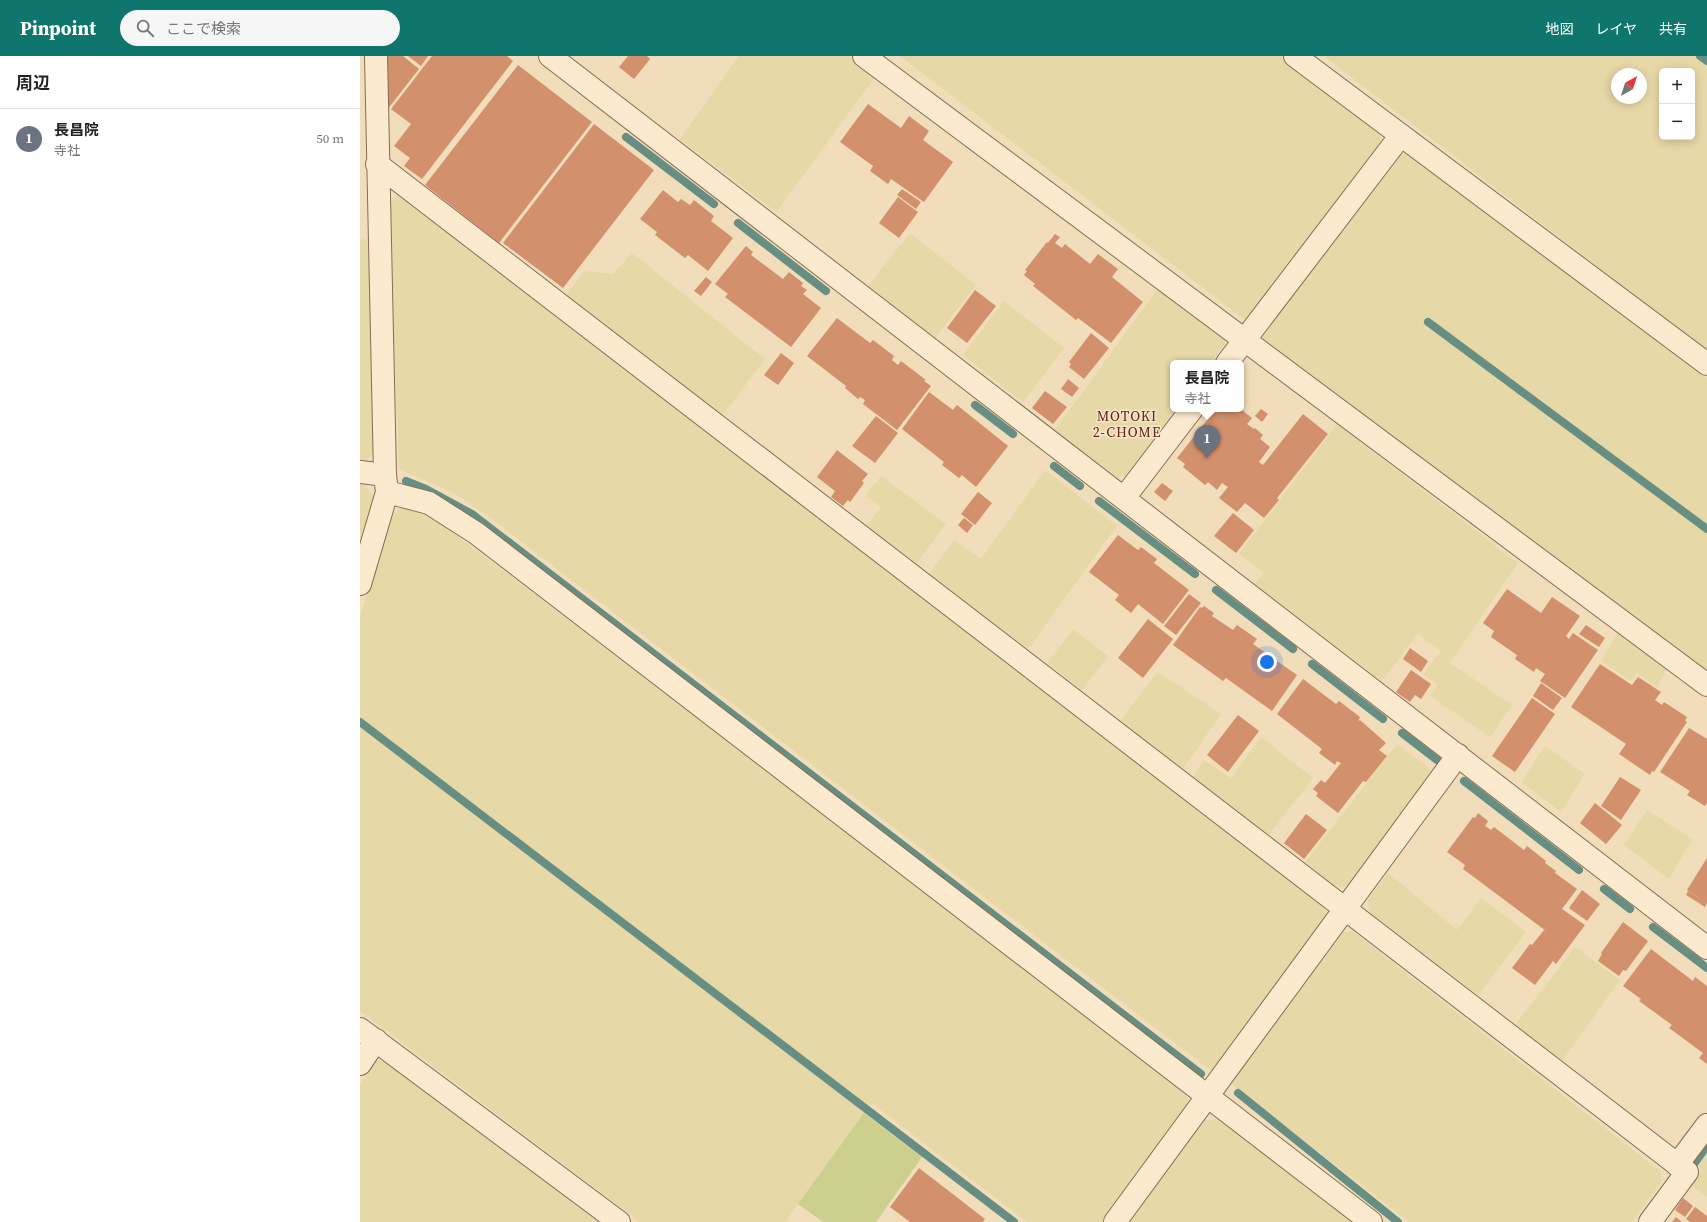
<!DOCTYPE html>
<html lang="ja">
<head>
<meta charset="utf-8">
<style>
  :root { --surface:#fff; --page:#f6f6f6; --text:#222; --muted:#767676; --line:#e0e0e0; --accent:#0f766e }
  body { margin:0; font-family:"Source Serif 4","Noto Sans JP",serif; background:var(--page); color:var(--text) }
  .controls { position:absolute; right:12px; top:12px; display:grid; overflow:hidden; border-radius:6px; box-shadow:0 2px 10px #0003 }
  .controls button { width:36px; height:36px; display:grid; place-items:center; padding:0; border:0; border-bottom:1px solid var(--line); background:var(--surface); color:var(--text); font:20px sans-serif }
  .compass { position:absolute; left:1251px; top:12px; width:36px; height:36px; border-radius:50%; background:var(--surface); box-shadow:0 2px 10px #0003; rotate:39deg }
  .you { position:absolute; left:907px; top:606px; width:14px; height:14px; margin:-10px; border:3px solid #fff; border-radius:50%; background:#1a73e8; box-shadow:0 0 0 6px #1a73e833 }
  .badge { display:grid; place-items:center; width:26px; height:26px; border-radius:50%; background:var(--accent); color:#fff; font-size:13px; font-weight:700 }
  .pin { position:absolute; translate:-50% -33px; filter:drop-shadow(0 1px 2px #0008) }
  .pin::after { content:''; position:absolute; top:21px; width:14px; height:12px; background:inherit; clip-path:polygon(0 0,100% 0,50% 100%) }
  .popup { position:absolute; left:810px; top:304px; width:74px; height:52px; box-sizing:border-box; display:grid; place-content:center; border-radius:6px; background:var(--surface); filter:drop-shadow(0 1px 3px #0005); font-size:13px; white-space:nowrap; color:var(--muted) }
  .popup b { font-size:15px; color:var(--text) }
  .popup::after { content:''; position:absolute; left:50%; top:100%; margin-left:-8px; border:8px solid transparent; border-top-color:var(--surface) }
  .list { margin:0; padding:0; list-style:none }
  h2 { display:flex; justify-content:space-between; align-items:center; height:52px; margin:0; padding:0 16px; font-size:17px }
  h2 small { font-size:13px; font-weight:400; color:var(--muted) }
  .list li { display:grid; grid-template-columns:26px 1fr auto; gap:12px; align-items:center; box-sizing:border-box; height:60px; padding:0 16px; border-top:1px solid var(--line) }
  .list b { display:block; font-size:15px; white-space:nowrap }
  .list p { margin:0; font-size:13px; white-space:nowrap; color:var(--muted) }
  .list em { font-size:13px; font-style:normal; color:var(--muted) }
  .icon { flex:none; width:22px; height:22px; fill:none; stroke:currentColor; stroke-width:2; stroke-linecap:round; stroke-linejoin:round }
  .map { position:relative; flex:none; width:1347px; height:1166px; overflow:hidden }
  header { display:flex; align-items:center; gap:24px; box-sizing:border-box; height:56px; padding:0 20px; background:var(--accent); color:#fff }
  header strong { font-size:19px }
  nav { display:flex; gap:22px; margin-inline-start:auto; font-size:14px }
  .search { width:280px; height:36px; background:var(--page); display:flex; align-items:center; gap:10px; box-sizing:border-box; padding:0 14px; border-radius:22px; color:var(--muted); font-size:15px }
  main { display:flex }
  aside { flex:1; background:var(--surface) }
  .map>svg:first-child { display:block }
  .farmland { fill:#e7d8a7; fill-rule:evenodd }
  .green { fill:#cccf8e }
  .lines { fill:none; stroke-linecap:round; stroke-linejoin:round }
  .stream { stroke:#668e82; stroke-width:8 }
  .building { fill:#d2906d }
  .minor-casing { stroke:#886c54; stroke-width:24 }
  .minor { stroke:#fbeace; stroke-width:22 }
  .labels { text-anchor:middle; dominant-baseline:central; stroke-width:3; stroke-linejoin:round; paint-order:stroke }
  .neighbourhood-label { font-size:14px; letter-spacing:1px; fill:#662116; stroke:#f8e7ca }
</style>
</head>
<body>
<header>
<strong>Pinpoint</strong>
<div class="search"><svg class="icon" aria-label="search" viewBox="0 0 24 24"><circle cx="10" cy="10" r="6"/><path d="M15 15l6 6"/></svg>ここで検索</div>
<nav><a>地図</a><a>レイヤ</a><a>共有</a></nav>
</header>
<main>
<aside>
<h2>周辺<small></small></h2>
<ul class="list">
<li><span class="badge" style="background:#6b7280">1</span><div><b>長昌院</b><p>寺社</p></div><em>50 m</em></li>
</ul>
</aside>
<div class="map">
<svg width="1347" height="1166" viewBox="0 0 1347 1166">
  <rect width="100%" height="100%" fill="#f1ddba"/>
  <!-- farmland -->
  <path class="farmland" d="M379,0H489L516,20L416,156L320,83Z
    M540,0H920L1019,73L1021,91L889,267Z
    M964,0H1347V295ZM1302,15H1332V81H1302ZM1257,18H1281V42H1257Z
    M1051,97L1347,322V620L903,291L902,278L1037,98Z
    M39,137L962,849L968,862L854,1017L128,460L92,436L39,413L28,150Z
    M550,177L616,229L575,282L508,230Z
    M0,183L8,184L14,396L5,407L0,406Z
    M272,197L405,303L362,360L206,239L224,215L253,218Z
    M799,231L868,283L851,307H813V353H817L769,419L757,421L695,374Z
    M644,245L704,292L663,346L603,299Z
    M977,368L1158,507L1090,607L1152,649L1130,681L1070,640L1078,629L1063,618L1081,595L1058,578L1022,625L895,528L904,517L879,498Z
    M685,414L757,470L668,593L569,518L594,484L621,503Z
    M521,420L586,468L557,507L507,470L521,451L506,439Z
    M0,428H3L14,442L0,489Z
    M42,450L62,455L87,472L823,1031L829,1048L742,1166H667L512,1047L425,1166H280L0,955V561L30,461Z
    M713,573L748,600L722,634L687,607Z
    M1259,575L1308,612L1297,631L1277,617L1271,625L1241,605Z
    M798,616L861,658L823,713L760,665Z
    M901,681L953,722L909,779L833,721L844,704L871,722Z
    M1037,688L1073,715L988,830L976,831L945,806Z
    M1185,690L1225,718L1201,756L1161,726Z
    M1287,754L1332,783L1309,823L1264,789Z
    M1028,817L1097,874L1121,842L1166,876L1118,939L1010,856L1008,844Z
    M992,875L1300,1115L1302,1125L1272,1166H1049L870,1027L983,877Z
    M1215,891L1260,924L1202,1005L1155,969Z
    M16,1005H29L249,1166H0V1029Z
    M861,1063L992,1166H769L844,1064Z
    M1347,1093V1141L1331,1129L1342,1114L1336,1108Z"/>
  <!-- green -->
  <path class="green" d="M504,1057L562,1101L516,1166H463L438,1148Z"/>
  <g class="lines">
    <!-- stream -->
    <path class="stream" d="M1340,0L1347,5
      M266,81L354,148
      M378,167L466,235
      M1068,266L1347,473
      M615,349L653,378
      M694,410L720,430
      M46,425L66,433L112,458L841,1018
      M739,445L835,518
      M856,534L933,593
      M952,608L1023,663
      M0,666L654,1166
      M1042,677L1077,704
      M1104,725L1219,814
      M1244,833L1270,853
      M1293,871L1347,912
      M878,1037L1038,1166
      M1334,1108L1347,1090"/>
  </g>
  <!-- building -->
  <path class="building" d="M25,0H43L59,13L27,54Z
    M48,0H68L61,10Z
    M72,0H147L153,5L62,123L44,110L50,102L34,90L51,68L31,53Z
    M268,0H287L290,3L274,23L259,11Z
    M158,9L232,66L139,187L65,129Z
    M508,48L541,72L549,60L569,75L563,84L593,106L564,146L531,123L528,128L510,115L513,110L480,86Z
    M234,68L294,114L203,232L143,187Z
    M542,133L561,146L556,153L537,139Z
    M303,134L318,146L321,143L330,149L334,144L354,160L351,165L373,182L348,215L328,199L325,202L295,179L297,176L280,163Z
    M538,141L558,156L539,182L519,167Z
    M695,178L700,181L695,187L702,192L705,188L730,208L738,198L758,213L752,221L783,246L751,287L718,262L716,264L673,230L675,228L664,219L667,215L665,214L687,186L688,187Z
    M386,190L393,196L391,199L423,223L429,216L443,227L441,230L447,234L443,238L461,252L431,291L365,241L368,238L355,228Z
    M346,221L352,226L341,240L334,235Z
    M615,234L636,250L607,287L587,272Z
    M477,262L510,287L513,284L534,300L532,304L538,309L541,305L566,324L564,325L571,330L537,374L503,348L505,344L500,341L498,343L485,332L486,330L447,300Z
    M731,277L749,292L724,323L709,311L711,308L709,306Z
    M421,297L434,307L418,329L404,319Z
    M708,323L719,332L712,341L701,333Z
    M685,335L707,351L693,368L672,352Z
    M569,336L593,354L597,349L648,390L616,431L602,419L599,422L582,409L584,406L542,373Z
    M861,353H881L892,362L887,368L894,373L895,372L903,379L900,383L910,391L899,406L903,409L943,358L968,378L917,442L919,444L904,462L885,447L877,456L859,442L868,431L862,427L857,434L848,426L845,429L823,411L825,408L817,402L855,354L858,357Z
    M901,353L908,358L902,366L895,360Z
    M516,360L538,377L515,407L492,390Z
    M477,394L508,418L502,425L504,427L490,446L488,444L483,450L471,441L475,435L457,421Z
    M802,427L813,435L805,445L794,436Z
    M618,436L632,447L615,469L601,458Z
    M873,457L894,474L876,497L854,480Z
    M604,462L613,469L607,477L598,469Z
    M758,479L778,494L781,491L797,503L794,507L829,534L803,568L778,548L771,557L755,544L759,539L729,516Z
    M1147,533L1181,557L1192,541L1198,545L1187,561L1198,545L1220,560L1206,580L1209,583L1213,577L1238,594L1205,642L1180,625L1185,618L1176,612L1174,616L1155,603L1157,599L1131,581L1134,575L1123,567Z
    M829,538L841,547L816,579L804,570Z
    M844,550L854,557L852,560L873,574L877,569L897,583L893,588L937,619L912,655L866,622L863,625L813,589L840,551L842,552Z
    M788,563L813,583L783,622L758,602Z
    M1226,569L1245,582L1239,591L1219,578Z
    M1050,592L1068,605L1061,616L1043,603Z
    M1240,608L1272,629L1278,621L1301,636L1295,644L1302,649L1304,646L1327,661L1325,665L1327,666L1294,716L1292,715L1290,719L1259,698L1266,688L1211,651Z
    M1051,614L1071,628L1061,643L1055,639L1050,646L1036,636Z
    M943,623L976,648L979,645L1000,661L998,665L1000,664L1026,687L1019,694L1027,700L1006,726L1003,725L978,757L956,740L958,737L953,733L961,724L965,727L981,707L977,705L975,709L959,697L962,693L917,658Z
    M1181,627L1202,642L1193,654L1173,640Z
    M1172,642L1195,658L1155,716L1132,700Z
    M878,659L899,675L868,716L847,699Z
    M1329,672L1347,683V747L1345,750L1327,739L1330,735L1300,716Z
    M1260,721L1281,734L1261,764L1241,750Z
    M1235,747L1262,769L1246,788L1220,767Z
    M1118,757L1128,765L1125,770L1131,774L1134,771L1164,794L1167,790L1186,805L1185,807L1196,815L1195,817L1217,833L1202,853L1225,869L1196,908L1193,905L1175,929L1152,912L1170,888L1172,889L1184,874L1186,875L1103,813L1105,809L1087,796L1113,761L1115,762Z
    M946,758L967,774L944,803L924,787Z
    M1347,802V847L1327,834Z
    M1222,834L1240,848L1227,865L1209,852Z
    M1328,835L1347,847L1345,851L1326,839Z
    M1263,866L1288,885L1266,915L1263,914L1259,920L1238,905L1242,898L1241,897Z
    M1291,893L1333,925L1335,921L1347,930V1008L1339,1002L1343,997L1309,972L1312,969L1279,945L1281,943L1263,930Z
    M559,1112L625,1163L623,1166H550L530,1151Z
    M1323,1142L1333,1150L1325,1161L1315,1154Z
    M1335,1151L1347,1160V1166H1330L1326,1163Z
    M1316,1161L1322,1166H1312Z"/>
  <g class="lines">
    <!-- minor casing -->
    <g class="minor-casing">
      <path id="minor" d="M190,0L1347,892
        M504,0L1347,629
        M935,0L1347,308
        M17,108L1327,1116L1290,1166
        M867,307L1041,79
        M0,416L25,419
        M27,436L69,447L116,477L1011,1166
        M764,442L832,353
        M0,528L27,436L25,419L16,0
        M0,973L259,1166
        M0,1008L16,984
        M1317,1109L1347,1069
        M755,1166L1098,699"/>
    </g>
    <!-- minor -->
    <use href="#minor" class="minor"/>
  </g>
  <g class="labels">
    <!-- neighbourhood labels -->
    <g class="neighbourhood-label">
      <text x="767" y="360">MOTOKI<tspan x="767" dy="16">2-CHOME</tspan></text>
    </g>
  </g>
</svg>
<div class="controls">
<button>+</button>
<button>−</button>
</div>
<svg class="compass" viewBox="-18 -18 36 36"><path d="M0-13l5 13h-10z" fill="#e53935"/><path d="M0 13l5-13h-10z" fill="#767676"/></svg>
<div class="you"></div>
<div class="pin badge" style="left:847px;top:402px;background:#6b7280">1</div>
<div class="popup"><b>長昌院</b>寺社</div>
</div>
</main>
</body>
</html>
